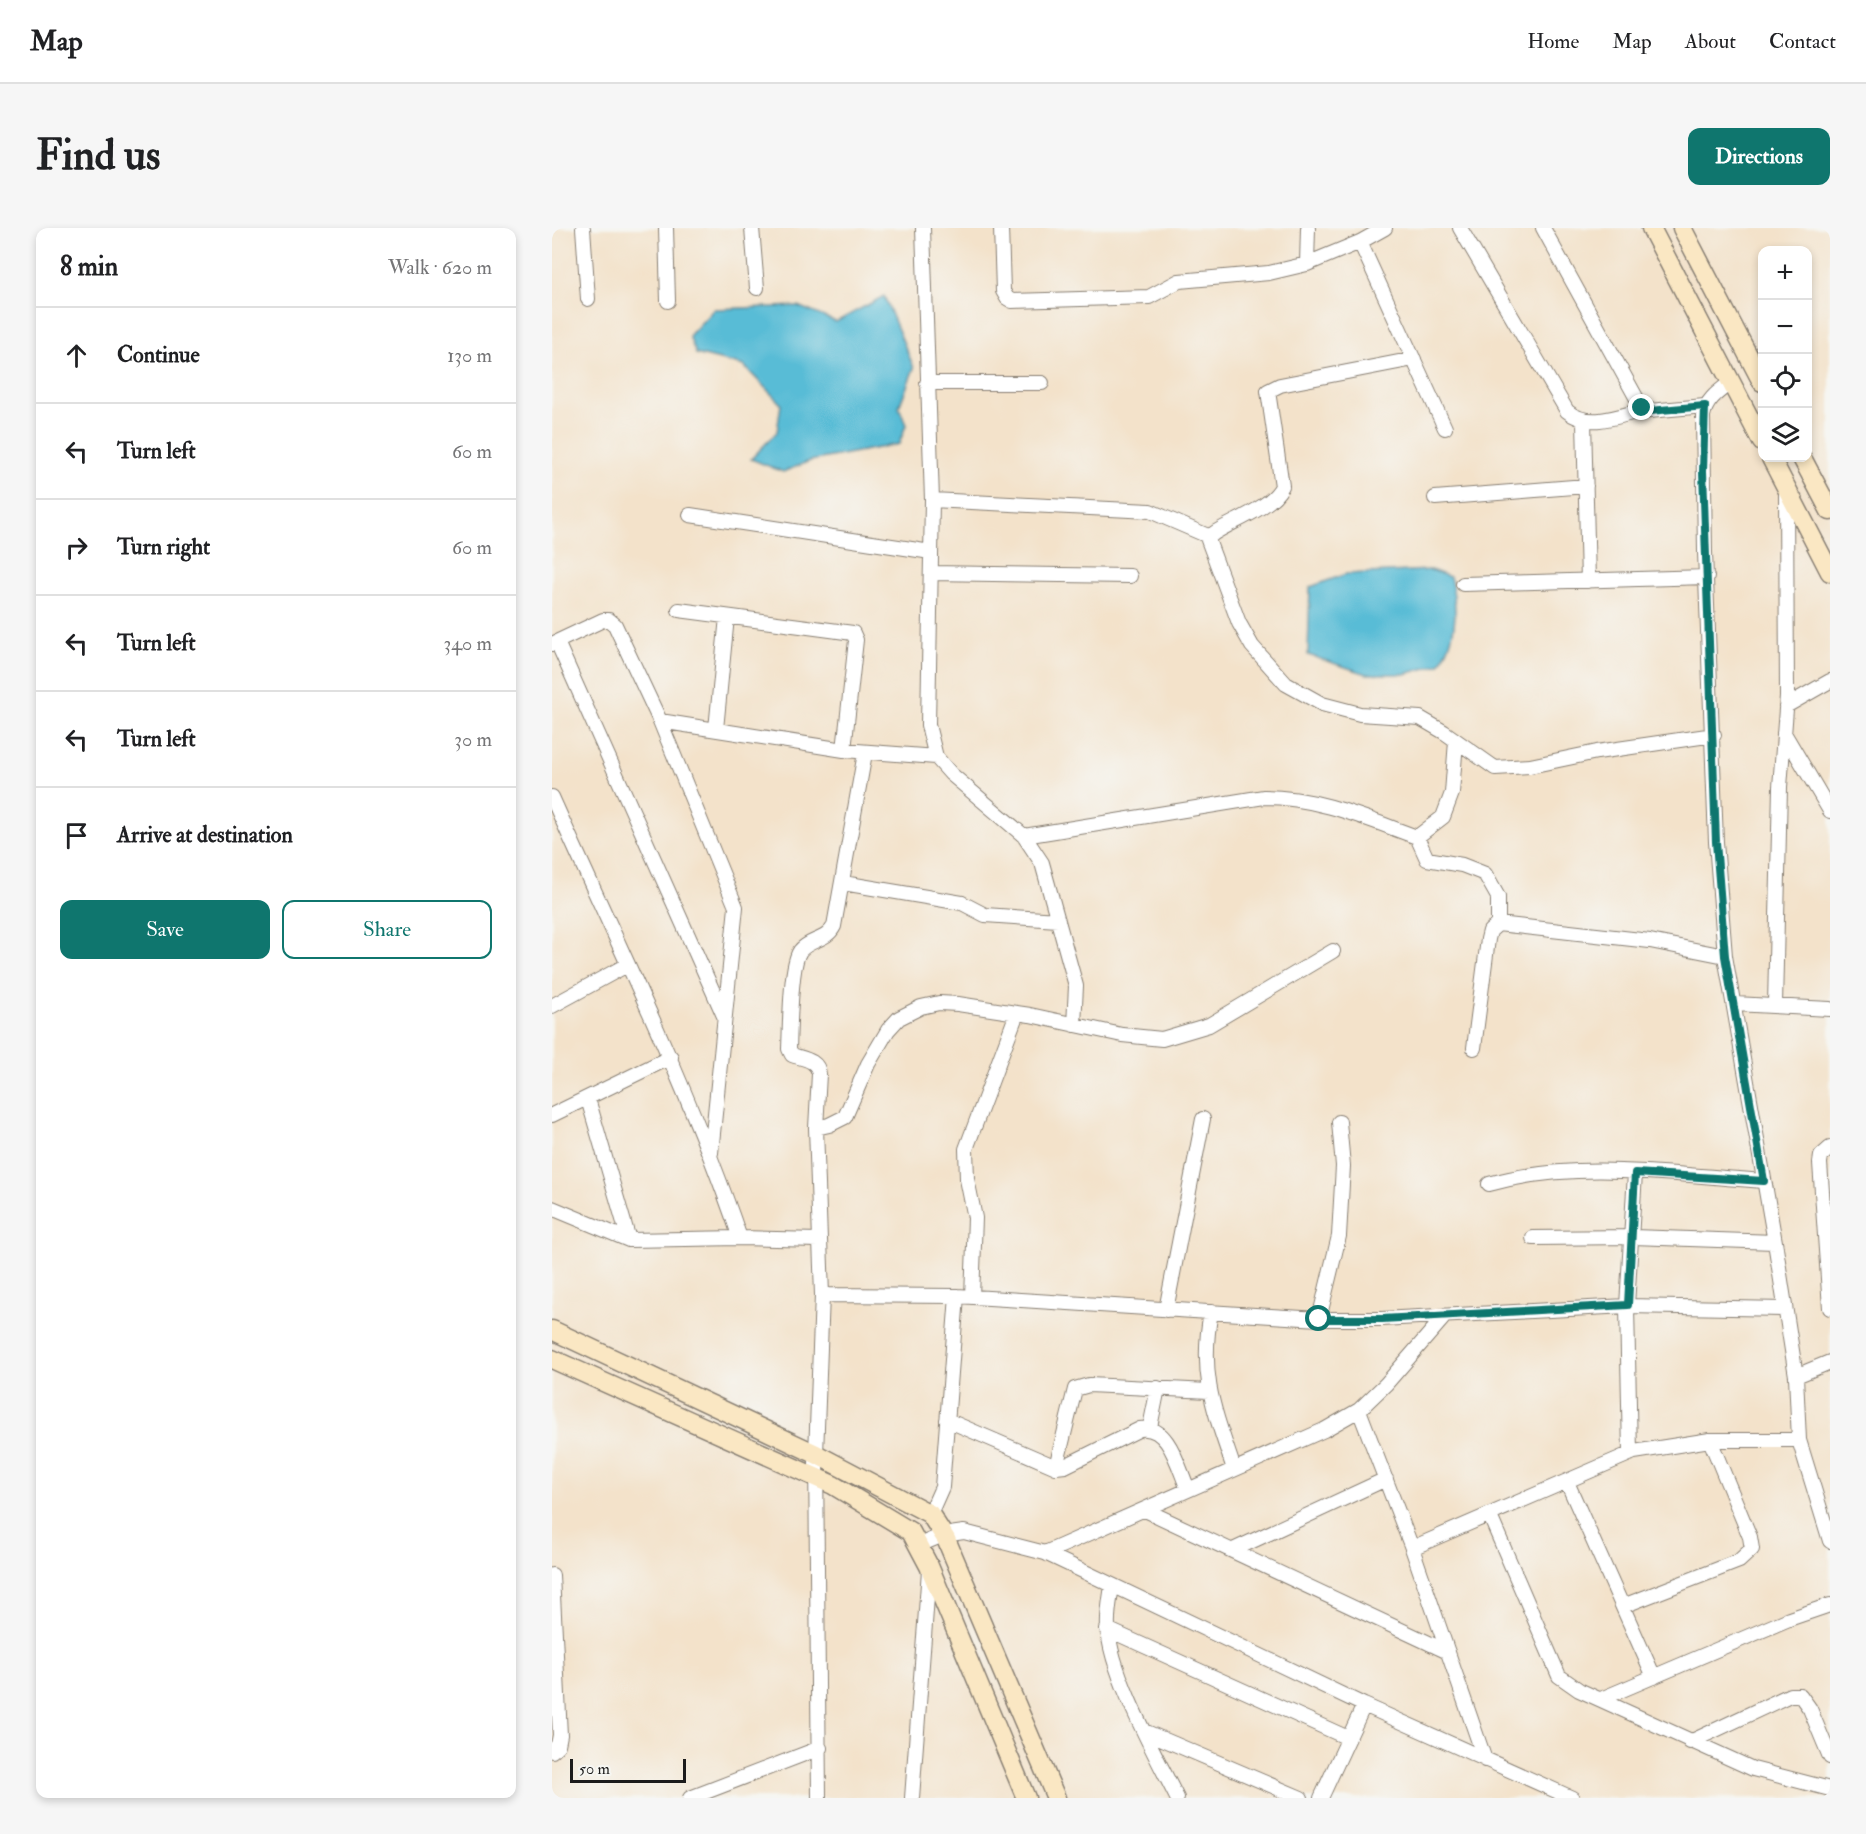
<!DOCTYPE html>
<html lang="en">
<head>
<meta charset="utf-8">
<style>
  :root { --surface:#fff; --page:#f6f6f6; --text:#202124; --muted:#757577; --line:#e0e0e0; --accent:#0f766e }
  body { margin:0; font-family:"IM FELL Double Pica",serif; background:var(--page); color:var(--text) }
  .controls { position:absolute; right:18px; top:18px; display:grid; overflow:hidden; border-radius:12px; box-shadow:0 3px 9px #0003 }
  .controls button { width:54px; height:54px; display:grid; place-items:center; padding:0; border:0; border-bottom:2px solid var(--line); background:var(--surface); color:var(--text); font:30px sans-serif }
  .scale { position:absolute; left:18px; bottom:15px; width:116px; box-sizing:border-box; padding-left:6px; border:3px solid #1c1c1c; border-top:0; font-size:16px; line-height:21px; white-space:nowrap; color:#1c1c1c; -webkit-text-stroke:4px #f6f6f2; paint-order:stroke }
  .stop { position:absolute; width:18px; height:18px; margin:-14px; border:4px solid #0f766e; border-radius:50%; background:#fff }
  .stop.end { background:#0f766e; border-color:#fff; box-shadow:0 2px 6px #0008 }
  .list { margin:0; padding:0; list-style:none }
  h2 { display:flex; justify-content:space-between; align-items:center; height:78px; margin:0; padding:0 24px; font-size:26px }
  h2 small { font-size:20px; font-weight:400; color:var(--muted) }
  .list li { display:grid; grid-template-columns:39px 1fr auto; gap:18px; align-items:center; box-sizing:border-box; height:96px; padding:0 24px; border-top:2px solid var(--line) }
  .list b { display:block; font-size:22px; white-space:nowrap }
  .list em { font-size:20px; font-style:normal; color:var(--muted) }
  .actions { display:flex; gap:12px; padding:18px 24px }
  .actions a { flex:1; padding:14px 0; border:2px solid var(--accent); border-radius:12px; text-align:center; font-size:21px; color:var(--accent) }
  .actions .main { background:var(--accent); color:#fff }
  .icon { flex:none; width:33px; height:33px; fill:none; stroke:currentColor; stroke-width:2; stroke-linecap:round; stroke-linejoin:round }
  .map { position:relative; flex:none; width:1278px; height:1570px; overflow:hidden; border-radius:12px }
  header { display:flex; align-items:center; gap:36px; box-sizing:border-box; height:84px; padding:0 30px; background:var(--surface); border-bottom:2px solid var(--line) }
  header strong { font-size:28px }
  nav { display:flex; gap:33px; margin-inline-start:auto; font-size:21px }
  .intro { display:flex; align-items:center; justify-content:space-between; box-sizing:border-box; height:144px; padding:0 36px }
  h1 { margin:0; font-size:42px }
  .button { padding:15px 27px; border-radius:12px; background:var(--accent); color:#fff; font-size:21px; font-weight:700 }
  main { display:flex; gap:36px; padding:0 36px }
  aside { flex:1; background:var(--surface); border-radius:12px; box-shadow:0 3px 9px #0003 }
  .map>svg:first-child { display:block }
  .water { fill:#58bcd6; stroke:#3a6c79; stroke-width:1.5 }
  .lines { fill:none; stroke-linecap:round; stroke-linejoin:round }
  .street-casing { stroke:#887f73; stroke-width:16 }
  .secondary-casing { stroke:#887f73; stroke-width:21 }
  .street { stroke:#fff; stroke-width:14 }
  .secondary { stroke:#fae7c3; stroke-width:18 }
  .route { stroke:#0f766e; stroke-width:8 }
</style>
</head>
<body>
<header>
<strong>Map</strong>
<nav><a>Home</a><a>Map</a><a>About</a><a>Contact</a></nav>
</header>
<div class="intro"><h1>Find us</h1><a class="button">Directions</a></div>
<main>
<aside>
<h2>8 min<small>Walk · 620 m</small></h2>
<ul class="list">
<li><svg class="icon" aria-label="ahead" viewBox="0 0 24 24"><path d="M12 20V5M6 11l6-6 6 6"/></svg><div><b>Continue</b></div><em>130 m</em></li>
<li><svg class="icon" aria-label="left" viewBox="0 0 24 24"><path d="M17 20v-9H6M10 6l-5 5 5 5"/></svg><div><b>Turn left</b></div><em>60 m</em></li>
<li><svg class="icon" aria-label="right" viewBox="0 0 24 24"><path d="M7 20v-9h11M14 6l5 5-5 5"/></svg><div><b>Turn right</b></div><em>60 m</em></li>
<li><svg class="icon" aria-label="left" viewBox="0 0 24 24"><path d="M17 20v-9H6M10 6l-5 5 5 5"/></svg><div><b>Turn left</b></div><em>340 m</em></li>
<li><svg class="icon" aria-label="left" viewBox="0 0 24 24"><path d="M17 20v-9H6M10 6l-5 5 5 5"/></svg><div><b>Turn left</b></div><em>30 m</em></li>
<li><svg class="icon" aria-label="arrive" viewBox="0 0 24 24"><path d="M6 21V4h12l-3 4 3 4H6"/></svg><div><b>Arrive at destination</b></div></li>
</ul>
<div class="actions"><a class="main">Save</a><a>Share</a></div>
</aside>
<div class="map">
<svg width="1278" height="1570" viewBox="0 0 1278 1570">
  <rect width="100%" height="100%" fill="#f6f6f2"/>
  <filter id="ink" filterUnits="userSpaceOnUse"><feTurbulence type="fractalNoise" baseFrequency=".0167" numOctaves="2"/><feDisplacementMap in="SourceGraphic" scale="12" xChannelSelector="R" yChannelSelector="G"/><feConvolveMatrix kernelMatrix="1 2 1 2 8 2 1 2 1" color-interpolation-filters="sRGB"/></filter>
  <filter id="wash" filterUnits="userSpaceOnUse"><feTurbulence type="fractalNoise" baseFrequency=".008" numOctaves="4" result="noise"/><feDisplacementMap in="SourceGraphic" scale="24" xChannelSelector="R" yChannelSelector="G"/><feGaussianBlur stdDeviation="1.35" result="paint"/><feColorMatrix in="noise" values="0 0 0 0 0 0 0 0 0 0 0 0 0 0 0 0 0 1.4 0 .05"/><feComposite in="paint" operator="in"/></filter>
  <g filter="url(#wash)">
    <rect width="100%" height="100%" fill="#f3e2ca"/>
    <!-- water -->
    <path class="water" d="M332,68L362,140L347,179L354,197L347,216L258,233L231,244L199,231L225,204L229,176L192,138L144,126L137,108L162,81L246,78L284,94Z
      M879,342L898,349C906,378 905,409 888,436L853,446H815L756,427L758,359L794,346Z"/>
  </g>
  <g filter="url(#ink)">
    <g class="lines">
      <!-- street casing -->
      <g class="street-casing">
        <path id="street" d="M31,0L36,71
          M114,0L116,73
          M200,0L205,60
          M371,0L380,272L376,497L384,529L399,546L472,608L490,635L524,758L522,797
          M449,0L451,63L455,70L460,73L597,69L627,53L717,45L755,36L808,14L833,0
          M908,0L1015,183C1037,202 1069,187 1094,181
          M991,0L1090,180L1097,183L1153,178
          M808,14L893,200
          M755,36L756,0
          M862,131L728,157L716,163L730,258C717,285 660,299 656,312L687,395L700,418L734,456L770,476L808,486L868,490L892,504L943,540L978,538L1045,524L1162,507
          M375,155H490
          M1178,155C1166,164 1154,172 1151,188L1153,324L1164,614L1173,728L1223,1014L1244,1148L1247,1212L1278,1313
          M1032,193L1036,353
          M883,270L1034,258
          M380,272L598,283L656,308
          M138,287L379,324
          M379,345L578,348
          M911,356L1155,349
          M127,382L301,405L304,412L292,522
          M5,414L172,788
          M0,416L51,392H57L63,397L108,493L184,679L159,925
          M1234,478L1278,453
          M108,493L292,522L384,529
          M164,501L175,389
          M1232,505L1278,583
          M0,569C65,715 136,858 188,1010
          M472,608L712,569C766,569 815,591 865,609L875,631L910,637L933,646L946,669V696
          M865,609L891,589L900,565L904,513
          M291,655L410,675L433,687L506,692
          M1183,776L1278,781
          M1223,777L1228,559L1235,468L1234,261
          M0,778L75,737
          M922,820L936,711L938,703L946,696L1098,713L1173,728
          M36,871L77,1012
          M0,887L119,829
          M264,900L277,897L293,889L316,836L336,802L347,790L369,779L387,775L406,776L478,787L570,807L610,811L657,797L781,723
          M1278,920L1269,928L1268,935L1278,1080
          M937,956C1026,931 1121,947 1212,953
          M0,980L77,1012L188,1010L267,1012
          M981,1010L1081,1009L1223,1014
          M270,1067L405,1068L767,1091H829L1075,1078L1232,1081
          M420,1069L423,990L415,951L414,921L465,785
          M614,1082L651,891
          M659,1084C647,1147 662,1182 682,1241
          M767,1091L787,1008L791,938L787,894
          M1244,1148L1278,1134
          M807,1182L860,1320L933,1532
          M395,1192L504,1239L513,1238L588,1201C617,1196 626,1239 636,1261
          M598,1199L606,1160
          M1078,1226L1075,1078L1083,945
          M504,1239L523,1161L537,1157L657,1163
          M1015,1254L1102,1449
          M593,1282L896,1424
          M378,1286L390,1259L405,1068
          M938,1288L1007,1448L1027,1462L1201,1541L1278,1561
          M367,1317L391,1307L412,1304L493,1325L812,1477L1020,1570
          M860,1320L1082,1224L1158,1212H1247
          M681,1322L834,1251
          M493,1325L772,1202L807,1182L834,1156L893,1088
          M0,1347L8,1507L6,1517L0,1523
          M560,1358C558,1372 555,1386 556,1399C557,1443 604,1528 625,1570
          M1071,1378L1187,1333L1200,1321L1198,1309L1158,1212
          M555,1401L796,1510
          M1049,1471L1237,1391L1278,1377
          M592,1503L749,1570
          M1138,1514L1238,1467H1248L1258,1481L1278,1529
          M138,1570L268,1520
          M267,1570L264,1226L270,1067L264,900L267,846C266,832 252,831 240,827L237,821C238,801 238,737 248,723C257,711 275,713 282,698L313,525
          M360,1570L377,1342
          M769,1570L812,1477"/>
      </g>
      <!-- secondary casing -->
      <g class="secondary-casing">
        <path id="secondary" d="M1099,0L1210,214
          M1130,0L1210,154
          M1219,230L1278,344
          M1250,230L1278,283
          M0,1102L264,1226L378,1286L394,1311L504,1570
          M0,1131L281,1257L359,1304L377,1338L474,1570"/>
      </g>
      <!-- street -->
      <use href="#street" class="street"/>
      <!-- secondary -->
      <use href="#secondary" class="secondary"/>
    </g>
  </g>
  <g class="lines" filter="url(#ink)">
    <!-- route -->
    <path class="route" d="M767,1091H830L1076,1077L1083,945L1212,953L1173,728L1164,614L1151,243L1153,178L1098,183L1090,180"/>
  </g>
</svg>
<div class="controls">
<button>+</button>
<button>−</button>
<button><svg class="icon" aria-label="locate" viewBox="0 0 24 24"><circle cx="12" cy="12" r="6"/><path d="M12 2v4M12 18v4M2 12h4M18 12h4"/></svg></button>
<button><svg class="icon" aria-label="layers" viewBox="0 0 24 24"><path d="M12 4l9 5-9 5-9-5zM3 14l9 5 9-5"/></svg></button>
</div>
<div class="scale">50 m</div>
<div class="stop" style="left:767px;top:1091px"></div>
<div class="stop end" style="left:1090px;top:180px"></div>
</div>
</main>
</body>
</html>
